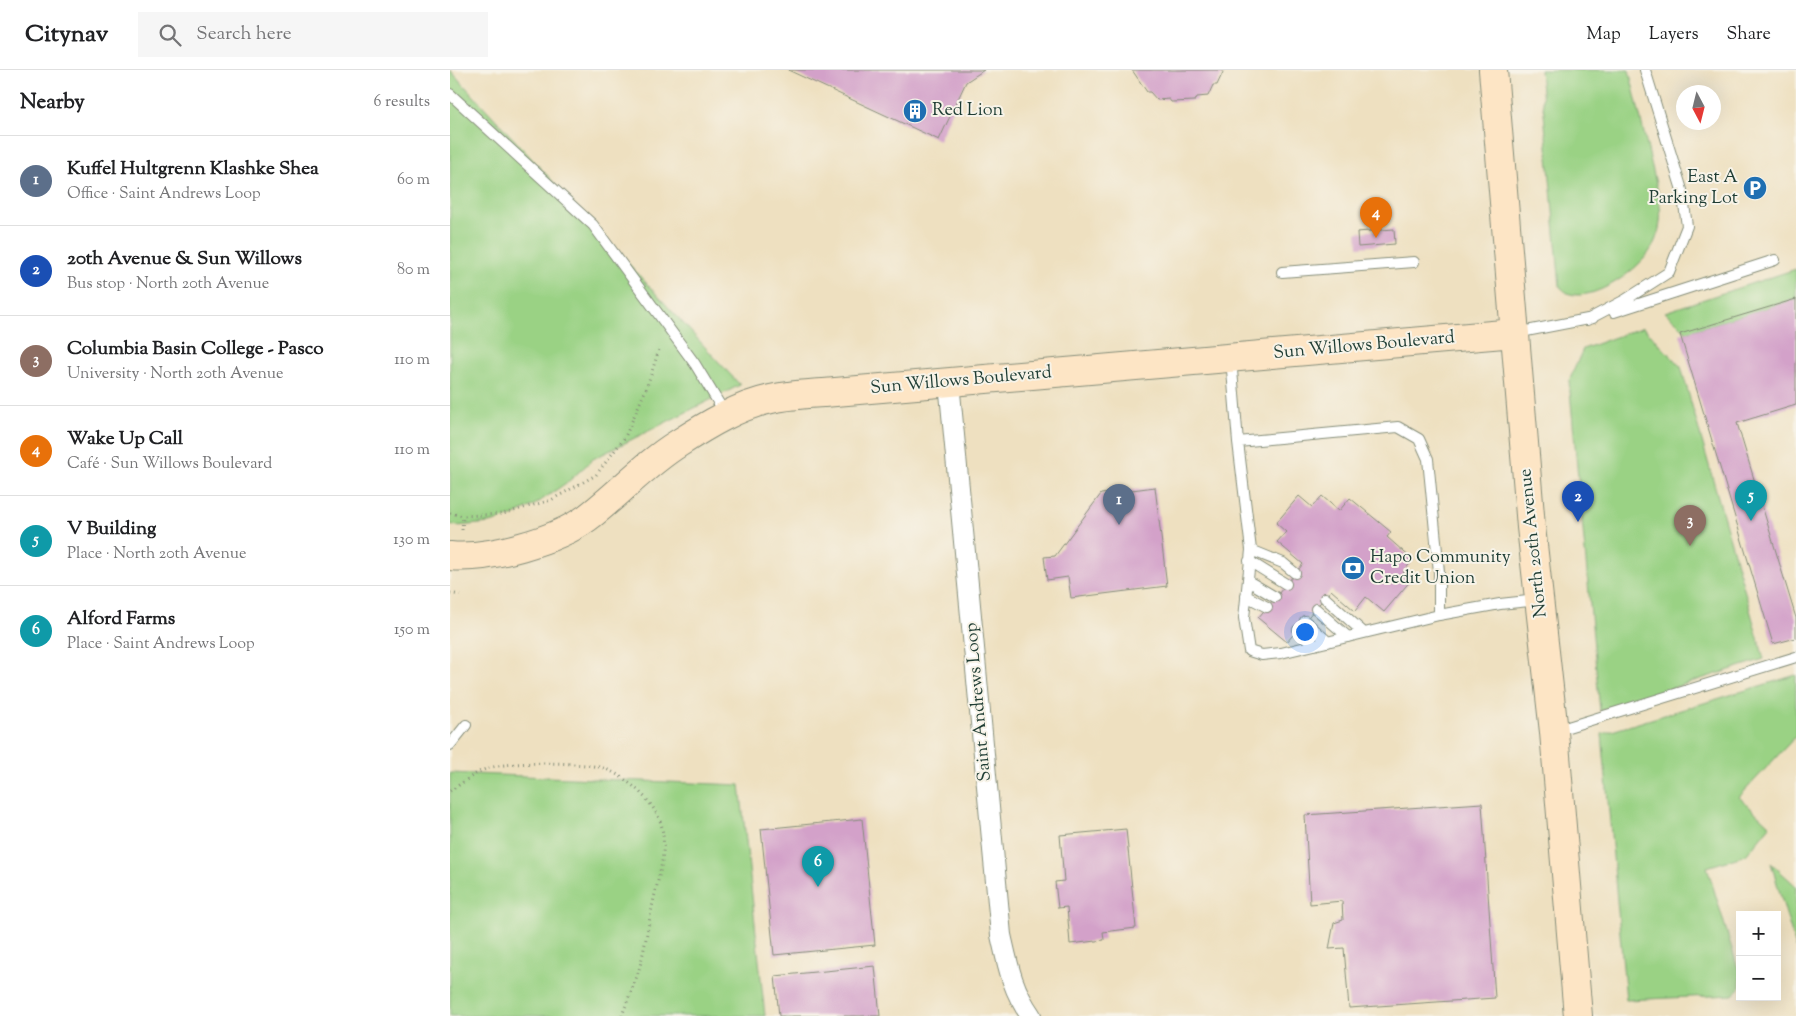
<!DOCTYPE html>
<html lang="en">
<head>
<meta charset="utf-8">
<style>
  :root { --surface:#fff; --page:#f6f6f6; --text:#202124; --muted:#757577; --line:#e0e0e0; --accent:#0f766e }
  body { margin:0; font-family:"Sorts Mill Goudy",serif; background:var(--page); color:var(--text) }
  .controls { position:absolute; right:15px; bottom:15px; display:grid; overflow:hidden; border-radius:0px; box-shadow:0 5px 20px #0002 }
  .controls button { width:45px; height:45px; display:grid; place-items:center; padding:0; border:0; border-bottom:1px solid var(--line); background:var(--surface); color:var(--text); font:25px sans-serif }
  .compass { position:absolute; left:1226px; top:15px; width:45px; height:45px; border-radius:50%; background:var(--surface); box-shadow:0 5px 20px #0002; rotate:173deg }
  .you { position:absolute; left:854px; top:561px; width:18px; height:18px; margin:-12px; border:4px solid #fff; border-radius:50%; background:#1a73e8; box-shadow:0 0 0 8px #1a73e833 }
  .badge { display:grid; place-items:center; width:32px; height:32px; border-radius:50%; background:var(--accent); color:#fff; font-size:16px; font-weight:700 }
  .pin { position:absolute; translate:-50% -41px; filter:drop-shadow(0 1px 2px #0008) }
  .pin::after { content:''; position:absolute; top:26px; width:18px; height:15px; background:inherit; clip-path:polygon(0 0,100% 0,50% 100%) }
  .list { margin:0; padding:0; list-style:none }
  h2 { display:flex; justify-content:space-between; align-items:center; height:65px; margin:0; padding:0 20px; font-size:21px }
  h2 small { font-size:16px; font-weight:400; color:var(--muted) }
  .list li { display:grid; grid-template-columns:32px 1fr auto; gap:15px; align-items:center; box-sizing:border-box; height:90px; padding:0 20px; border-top:1px solid var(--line) }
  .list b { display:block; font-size:19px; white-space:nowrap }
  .list p { margin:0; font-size:16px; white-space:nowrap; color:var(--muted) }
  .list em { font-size:16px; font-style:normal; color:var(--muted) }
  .icon { flex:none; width:28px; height:28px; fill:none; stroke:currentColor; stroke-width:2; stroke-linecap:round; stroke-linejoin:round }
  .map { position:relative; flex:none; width:1346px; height:946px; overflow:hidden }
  header { display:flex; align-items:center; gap:30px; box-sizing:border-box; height:70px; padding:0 25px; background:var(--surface); border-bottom:1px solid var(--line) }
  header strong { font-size:24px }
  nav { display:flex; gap:28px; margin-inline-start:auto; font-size:18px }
  .search { width:350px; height:45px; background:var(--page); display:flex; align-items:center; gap:12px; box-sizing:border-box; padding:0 18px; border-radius:0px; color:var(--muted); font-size:19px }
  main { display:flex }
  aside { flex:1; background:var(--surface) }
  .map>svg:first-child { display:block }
  .green { fill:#9ad284; stroke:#5c885c }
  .building { fill:#d3a1c9 }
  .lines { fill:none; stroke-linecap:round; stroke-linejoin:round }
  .lane-casing { stroke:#868e7a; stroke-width:12 }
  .street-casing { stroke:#868e7a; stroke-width:22 }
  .secondary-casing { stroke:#868e7a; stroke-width:30 }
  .path { stroke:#868e7a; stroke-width:3; stroke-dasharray:1 4; stroke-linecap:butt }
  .lane { stroke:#fff; stroke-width:10 }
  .street { stroke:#fff; stroke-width:20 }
  .secondary { stroke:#fde5c5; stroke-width:28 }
  .labels { text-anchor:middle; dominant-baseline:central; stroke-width:4; stroke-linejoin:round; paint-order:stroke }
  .poi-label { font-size:18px; fill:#1f3d34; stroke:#f7f3e8; text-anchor:start }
  .street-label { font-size:18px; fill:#1f3d34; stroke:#f7f3e8 }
</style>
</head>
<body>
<header>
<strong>Citynav</strong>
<div class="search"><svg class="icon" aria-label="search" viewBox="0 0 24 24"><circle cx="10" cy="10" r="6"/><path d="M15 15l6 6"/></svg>Search here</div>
<nav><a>Map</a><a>Layers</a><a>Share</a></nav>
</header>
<main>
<aside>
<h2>Nearby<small>6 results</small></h2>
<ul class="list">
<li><span class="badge" style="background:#5c6f8a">1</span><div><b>Kuffel Hultgrenn Klashke Shea</b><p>Office · Saint Andrews Loop</p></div><em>60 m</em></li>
<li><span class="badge" style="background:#1a4fb4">2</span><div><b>20th Avenue &amp; Sun Willows</b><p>Bus stop · North 20th Avenue</p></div><em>80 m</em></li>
<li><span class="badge" style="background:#8d6e63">3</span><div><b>Columbia Basin College - Pasco</b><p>University · North 20th Avenue</p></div><em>110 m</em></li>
<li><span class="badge" style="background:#e8710a">4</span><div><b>Wake Up Call</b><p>Café · Sun Willows Boulevard</p></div><em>110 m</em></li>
<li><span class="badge" style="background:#0f9aa8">5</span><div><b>V Building</b><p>Place · North 20th Avenue</p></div><em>130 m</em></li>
<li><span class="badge" style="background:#0f9aa8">6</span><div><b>Alford Farms</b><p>Place · Saint Andrews Loop</p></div><em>150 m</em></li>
</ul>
</aside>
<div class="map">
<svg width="1346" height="946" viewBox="0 0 1346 946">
  <rect width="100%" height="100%" fill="#f7f3e8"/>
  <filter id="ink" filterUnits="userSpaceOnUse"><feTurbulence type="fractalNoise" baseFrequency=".02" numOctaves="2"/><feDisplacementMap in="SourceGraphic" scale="10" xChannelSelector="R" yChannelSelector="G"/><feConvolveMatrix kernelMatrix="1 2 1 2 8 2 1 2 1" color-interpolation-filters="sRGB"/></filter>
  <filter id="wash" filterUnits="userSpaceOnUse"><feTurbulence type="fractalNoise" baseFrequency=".0096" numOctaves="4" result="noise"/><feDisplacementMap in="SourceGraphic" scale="20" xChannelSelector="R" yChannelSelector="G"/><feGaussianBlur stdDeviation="1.12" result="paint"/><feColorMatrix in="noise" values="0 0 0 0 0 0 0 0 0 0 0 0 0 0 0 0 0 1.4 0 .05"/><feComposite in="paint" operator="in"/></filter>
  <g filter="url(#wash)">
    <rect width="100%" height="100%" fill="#eee0c0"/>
    <!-- green -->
    <path class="green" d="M0,0L290,315L143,389L119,411L86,434L63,446L40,453L7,456L0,454Z
      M1090,0H1179L1208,122C1212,143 1212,160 1201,179C1189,200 1145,231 1120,224C1116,223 1113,219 1110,217Z
      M1346,199V229L1237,262L1215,242Z
      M1193,257L1231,297L1314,589L1150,641L1119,311L1133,279Z
      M1346,605V666L1289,727L1320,756L1296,785L1257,797L1290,905V917L1283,925L1176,930L1152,664Z
      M0,703L290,715L315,946H0Z
      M1321,793L1346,816V878Z"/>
    <g id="blocks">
      <!-- building -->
      <path class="building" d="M338,0H534L516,12L489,70Z
        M682,0H774L767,15H763L758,26L747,27L745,31L721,32L719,29L707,30L700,22H697Z
        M944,159L945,174L908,177L907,162Z
        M1346,229V335L1287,353L1346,548V568L1323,574L1230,264Z
        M705,417L717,516L621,528L618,507L597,510L594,487L605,486L651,424Z
        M849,426L862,437L872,426L889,441L900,428L941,462L937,467L963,490L953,502L962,509L934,542L916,527L905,541L881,520L837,572L808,548L853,494L827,472L836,462L826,453Z
        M1032,733L1045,928L899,938L894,878L879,879L884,853L893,850L892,831L860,834L855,745Z
        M412,749L425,875L324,885L311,759Z
        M676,759L686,858L653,862L654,870L620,874L617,837L608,838L605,812L614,811L610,765Z
        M425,896L430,946H329L325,906Z"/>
    </g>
  </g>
  <g filter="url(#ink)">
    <use href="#blocks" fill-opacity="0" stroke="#868e7a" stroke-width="1"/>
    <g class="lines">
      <!-- lane casing -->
      <g class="lane-casing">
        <path id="lane" d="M0,24L143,155L245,294L276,345
          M832,202L964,192
          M1164,242L1325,190
          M1137,250L1175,230L1219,202L1237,156L1232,120L1195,0
          M1066,263L1143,248
          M781,288L788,372L801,480L794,548L799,581L812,585L831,583L989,545
          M788,372L948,357L969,369L978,389L989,502V545L1050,534L1088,530
          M801,480L833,493L845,503
          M799,491L836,514
          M798,511L825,527
          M796,526L817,537
          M875,528L914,563
          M866,539L898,567
          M855,551L878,572
          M848,560L865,575
          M1105,661L1346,587
          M0,675L16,655"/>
      </g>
      <!-- street casing -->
      <g class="street-casing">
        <path id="street" d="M499,312L551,865C558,896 562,919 581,946"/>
      </g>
      <!-- secondary casing -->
      <g class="secondary-casing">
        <path id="secondary" d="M1043,0L1081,457L1104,662L1128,946
          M0,486C38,490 107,470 137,448C169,424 195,394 229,373C257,355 288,336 321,329C339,325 357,324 374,323L1065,263"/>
      </g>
      <!-- path -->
      <path class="path" d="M0,443L13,446L53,444L101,430L146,405L175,367L196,319L210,277
        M12,460L13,446
        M0,523L10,525
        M0,721C11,714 27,701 39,698C61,691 132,692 153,698C175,705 208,734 212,758C217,783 208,808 203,833C198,855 195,878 189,900C184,915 177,931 172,946"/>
      <!-- lane -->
      <use href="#lane" class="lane"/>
      <!-- street -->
      <use href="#street" class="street"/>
      <!-- secondary -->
      <use href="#secondary" class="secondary"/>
    </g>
  </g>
  <!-- icons -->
  <defs>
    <g id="building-disc" transform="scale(1.25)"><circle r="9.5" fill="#1f6fb2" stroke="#f7f3e8"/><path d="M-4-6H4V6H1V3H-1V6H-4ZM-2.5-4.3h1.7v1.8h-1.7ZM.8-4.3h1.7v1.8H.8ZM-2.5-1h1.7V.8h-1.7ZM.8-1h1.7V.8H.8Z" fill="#fff"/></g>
    <g id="parking-disc" transform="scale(1.25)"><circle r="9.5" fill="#1f6fb2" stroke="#f7f3e8"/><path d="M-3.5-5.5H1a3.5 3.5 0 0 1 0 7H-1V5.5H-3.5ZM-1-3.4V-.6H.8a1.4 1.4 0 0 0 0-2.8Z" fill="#fff"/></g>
    <g id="bank-disc" transform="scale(1.25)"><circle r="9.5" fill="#1f6fb2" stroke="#f7f3e8"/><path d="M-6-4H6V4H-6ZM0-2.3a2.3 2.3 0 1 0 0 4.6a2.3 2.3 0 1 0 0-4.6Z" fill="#fff"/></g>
  </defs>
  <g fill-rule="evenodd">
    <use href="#building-disc" x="465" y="41"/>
    <use href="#parking-disc" x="1305" y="118"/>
    <use href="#bank-disc" x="903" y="498"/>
  </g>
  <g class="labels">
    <!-- poi labels -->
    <g class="poi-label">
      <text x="482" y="41">Red Lion</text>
      <text x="1288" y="108" text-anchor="end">East A<tspan x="1288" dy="21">Parking Lot</tspan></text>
      <text x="920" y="488">Hapo Community<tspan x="920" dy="21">Credit Union</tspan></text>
    </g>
    <!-- street labels -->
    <g class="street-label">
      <text transform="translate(914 276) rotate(-5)">Sun Willows Boulevard</text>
      <text transform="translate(511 311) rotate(-5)">Sun Willows Boulevard</text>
      <text transform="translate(1084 473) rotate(-96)">North 20th Avenue</text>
      <text transform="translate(529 632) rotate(-95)">Saint Andrews Loop</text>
    </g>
  </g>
</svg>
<div class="controls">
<button>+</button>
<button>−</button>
</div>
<svg class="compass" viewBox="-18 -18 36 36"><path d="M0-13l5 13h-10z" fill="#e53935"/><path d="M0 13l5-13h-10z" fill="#757577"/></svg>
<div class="you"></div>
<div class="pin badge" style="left:669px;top:455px;background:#5c6f8a">1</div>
<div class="pin badge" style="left:1128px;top:452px;background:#1a4fb4">2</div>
<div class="pin badge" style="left:1240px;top:476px;background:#8d6e63">3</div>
<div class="pin badge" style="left:926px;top:168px;background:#e8710a">4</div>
<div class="pin badge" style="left:1301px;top:451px;background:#0f9aa8">5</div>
<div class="pin badge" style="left:368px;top:817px;background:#0f9aa8">6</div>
</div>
</main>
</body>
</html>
